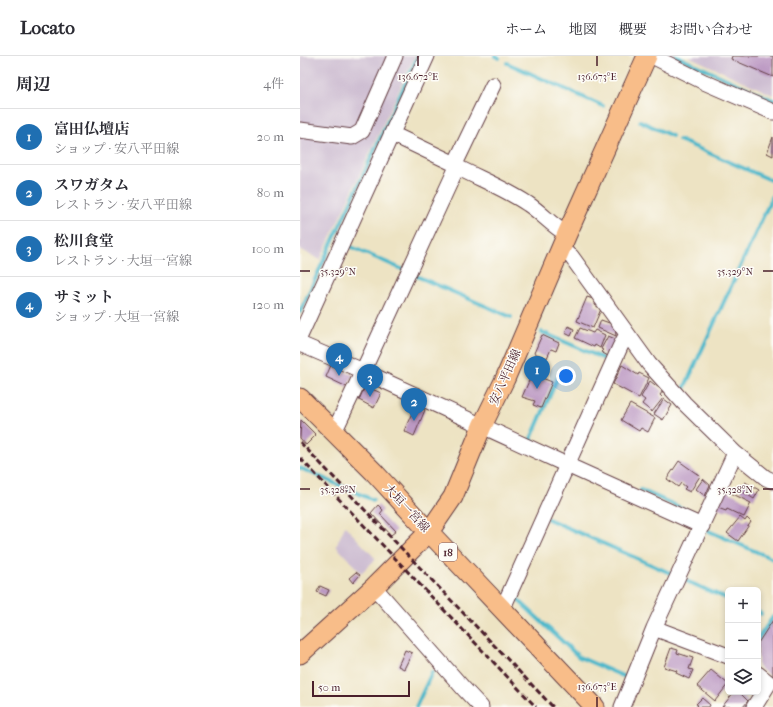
<!DOCTYPE html>
<html lang="ja">
<head>
<meta charset="utf-8">
<style>
  :root { --surface:#fff; --page:#f2f2f3; --text:#2b2b33; --muted:#7c7c81; --line:#e1e1e2; --accent:#1f6fb2 }
  body { margin:0; font-family:"IM FELL French Canon","Noto Serif JP",serif; background:var(--page); color:var(--text) }
  .controls { position:absolute; right:12px; bottom:12px; display:grid; overflow:hidden; border-radius:6px; box-shadow:0 2px 6px #0003 }
  .controls button { width:36px; height:36px; display:grid; place-items:center; padding:0; border:0; border-bottom:1px solid var(--line); background:var(--surface); color:var(--text); font:20px sans-serif }
  .scale { position:absolute; left:12px; bottom:10px; width:98px; box-sizing:border-box; padding-left:4px; border:2px solid #4a1f2b; border-top:0; font-size:11px; line-height:14px; white-space:nowrap; color:#4a1f2b; -webkit-text-stroke:3px #fdfcf7; paint-order:stroke }
  .you { position:absolute; left:266px; top:320px; width:14px; height:14px; margin:-10px; border:3px solid #fff; border-radius:50%; background:#1a73e8; box-shadow:0 0 0 6px #1a73e833 }
  .badge { display:grid; place-items:center; width:26px; height:26px; border-radius:50%; background:var(--accent); color:#fff; font-size:13px; font-weight:700 }
  .pin { position:absolute; translate:-50% -33px; filter:drop-shadow(0 1px 2px #0008) }
  .pin::after { content:''; position:absolute; top:21px; width:14px; height:12px; background:inherit; clip-path:polygon(0 0,100% 0,50% 100%) }
  .list { margin:0; padding:0; list-style:none }
  h2 { display:flex; justify-content:space-between; align-items:center; height:52px; margin:0; padding:0 16px; font-size:17px }
  h2 small { font-size:13px; font-weight:400; color:var(--muted) }
  .list li { display:grid; grid-template-columns:26px 1fr auto; gap:12px; align-items:center; box-sizing:border-box; height:56px; padding:0 16px; border-top:1px solid var(--line) }
  .list b { display:block; font-size:15px; white-space:nowrap }
  .list p { margin:0; font-size:13px; white-space:nowrap; color:var(--muted) }
  .list em { font-size:13px; font-style:normal; color:var(--muted) }
  .icon { flex:none; width:22px; height:22px; fill:none; stroke:currentColor; stroke-width:2; stroke-linecap:round; stroke-linejoin:round }
  .map { position:relative; flex:none; width:473px; height:651px; overflow:hidden }
  header { display:flex; align-items:center; gap:24px; box-sizing:border-box; height:56px; padding:0 20px; background:var(--surface); border-bottom:1px solid var(--line) }
  header strong { font-size:19px }
  nav { display:flex; gap:22px; margin-inline-start:auto; font-size:14px }
  main { display:flex }
  aside { flex:1; background:var(--surface) }
  .map>svg:first-child { display:block }
  .industrial { fill:#cebed2 }
  .lines { fill:none; stroke-linecap:round; stroke-linejoin:round }
  .stream { stroke:#4db8ca; stroke-width:4 }
  .building { fill:#bc99c3 }
  .minor-casing { stroke:#623c42; stroke-width:17 }
  .major-casing { stroke:#623c42; stroke-width:21 }
  .minor { stroke:#fff; stroke-width:15 }
  .major { stroke:#f8bd89; stroke-width:19 }
  .rail { stroke:#4a1f2b; stroke-width:3; stroke-dasharray:6 3; stroke-linecap:butt }
  .ticks { fill:none; stroke:#4a1f2b; stroke-width:1.5 }
  .labels { text-anchor:middle; dominant-baseline:central; stroke-width:3; stroke-linejoin:round; paint-order:stroke }
  .shield { fill:#fdfcf7; stroke:#806168; stroke-width:1 }
  .shield-label { font-size:11px; font-weight:bold; fill:#4a1f2b }
  .street-label { font-size:12px; fill:#4a1f2b; stroke:#fdfcf7 }
  .ticks-label { font-size:10px; text-anchor:middle; fill:#4a1f2b; stroke:#fdfcf7; stroke-width:3; stroke-linejoin:round; paint-order:stroke }
</style>
</head>
<body>
<header>
<strong>Locato</strong>
<nav><a>ホーム</a><a>地図</a><a>概要</a><a>お問い合わせ</a></nav>
</header>
<main>
<aside>
<h2>周辺<small>4件</small></h2>
<ul class="list">
<li><span class="badge">1</span><div><b>富田仏壇店</b><p>ショップ · 安八平田線</p></div><em>20 m</em></li>
<li><span class="badge">2</span><div><b>スワガタム</b><p>レストラン · 安八平田線</p></div><em>80 m</em></li>
<li><span class="badge">3</span><div><b>松川食堂</b><p>レストラン · 大垣一宮線</p></div><em>100 m</em></li>
<li><span class="badge">4</span><div><b>サミット</b><p>ショップ · 大垣一宮線</p></div><em>120 m</em></li>
</ul>
</aside>
<div class="map">
<svg width="473" height="651" viewBox="0 0 473 651">
  <rect width="100%" height="100%" fill="#fdfcf7"/>
  <filter id="ink" filterUnits="userSpaceOnUse"><feTurbulence type="fractalNoise" baseFrequency=".025" numOctaves="2"/><feDisplacementMap in="SourceGraphic" scale="8" xChannelSelector="R" yChannelSelector="G"/><feConvolveMatrix kernelMatrix="1 2 1 2 8 2 1 2 1" color-interpolation-filters="sRGB"/></filter>
  <filter id="wash" filterUnits="userSpaceOnUse"><feTurbulence type="fractalNoise" baseFrequency=".012" numOctaves="4" result="noise"/><feDisplacementMap in="SourceGraphic" scale="16" xChannelSelector="R" yChannelSelector="G"/><feGaussianBlur stdDeviation="0.9" result="paint"/><feColorMatrix in="noise" values="0 0 0 0 0 0 0 0 0 0 0 0 0 0 0 0 0 1.4 0 .05"/><feComposite in="paint" operator="in"/></filter>
  <g filter="url(#wash)">
    <rect width="100%" height="100%" fill="#ede3c3"/>
    <!-- industrial -->
    <path class="industrial" d="M0,0H115L20,204L0,193Z
      M388,0H473V39Z
      M45,470L76,503L61,517L36,490Z"/>
    <g class="lines">
      <!-- stream -->
      <path class="stream" d="M195,0L199,2
        M376,0L473,44
        M207,7L303,50
        M340,65L372,80
        M379,84L473,125
        M49,190L104,214
        M114,219L211,261
        M0,256L118,0
        M242,276L309,305
        M383,335L473,139
        M234,386L230,385L258,321
        M0,412L73,444
        M341,434L397,459
        M248,463L370,517
        M404,473L473,503
        M384,524L428,543
        M214,540L279,601L325,621
        M458,556L461,558
        M458,583L473,561
        M116,651L132,616"/>
    </g>
    <g id="blocks">
      <!-- building -->
      <path class="building" d="M432,0H473V21L431,3Z
        M473,81V100L467,97Z
        M287,241L296,244L295,249L301,253L293,272L277,265Z
        M301,264L315,269L316,280L298,272Z
        M268,270L274,273L271,280L265,277Z
        M280,272L293,277L295,274L305,279L300,292L295,289L294,291L275,282Z
        M242,279L259,287L256,295L251,293L247,302L234,297Z
        M308,280L318,284L308,300L301,296L303,294L301,293Z
        M31,309L53,319L47,331L26,321Z
        M322,309L338,319L339,317L349,322L339,342L313,328Z
        M232,318L252,326L241,352L233,349L235,345L222,341Z
        M350,325L363,335L360,339L363,342L352,356L342,348L345,344L341,341Z
        M65,330L81,337L74,352L59,344Z
        M364,343L372,349L363,364L354,358Z
        M330,348L355,362L348,376L341,372L339,375L321,364Z
        M115,350L125,354L114,380L104,375Z
        M1,364L16,379L6,389L0,382Z
        M379,405L400,420L390,436L384,433L386,431L381,427L378,431L367,423Z
        M403,423L410,429L405,440L396,433Z
        M445,426L459,434L454,443L440,434Z
        M423,433L451,447L444,461L427,453L426,455L415,451Z
        M78,449L83,454L80,458L96,475L91,479L71,457Z
        M440,461L445,465L447,462L451,466L438,485L427,477Z
        M56,516L60,519L53,527L49,522Z
        M20,530L29,534L26,540L17,536Z
        M473,564V622L458,611V587Z
        M371,592L378,594L377,597L393,602L389,613L393,614L389,623L376,617L377,615L364,611Z
        M105,594L112,597L104,613L98,610Z
        M411,614L428,628L415,645L397,630Z
        M434,636H439L448,645L443,651H422Z
        M402,642L410,649L409,651H396L398,649L396,648Z"/>
    </g>
  </g>
  <g filter="url(#ink)">
    <use href="#blocks" fill-opacity="0" stroke="#623c42" stroke-width="1"/>
    <g class="lines">
      <!-- minor casing -->
      <g class="minor-casing">
        <path id="minor" d="M352,0L404,26L473,56
          M0,74L52,81L62,75L95,0
          M92,78L155,108L157,111C180,123 206,133 228,148C242,157 252,170 267,178
          M155,108L193,29
          M260,195L271,200L349,308L384,347L435,397L466,422L473,425
          M0,280L127,0
          M0,288L63,315L267,409L402,470
          M34,376L63,315L157,111
          M74,531L164,633L181,651
          M202,554L320,291L327,278
          M354,572L428,600
          M322,651L354,572L435,397
          M454,651L469,627L458,618"/>
      </g>
      <!-- major casing -->
      <g class="major-casing">
        <path id="major" d="M0,342L74,416L129,476L295,651
          M0,598L74,531L129,476L153,441L182,370L205,323L267,178L347,0"/>
      </g>
      <!-- minor -->
      <use href="#minor" class="minor"/>
      <!-- major -->
      <use href="#major" class="major"/>
      <!-- rail -->
      <path class="rail" d="M0,386L253,651
        M0,402L236,651"/>
    </g>
  </g>
  <!-- ticks -->
  <path class="ticks" d="M118,0V10M297,0V10M0,215H10M463,215H473M0,433H10M463,433H473M297,641V651"/>
  <g class="labels">
    <!-- shield labels -->
    <rect class="shield" x="139" y="487" width="18" height="18" rx="3"/>
    <g class="shield-label">
      <text x="148" y="496">18</text>
    </g>
    <!-- street labels -->
    <g class="street-label">
      <text transform="translate(205 321) rotate(-66)">安八平田線</text>
      <text transform="translate(107 452) rotate(47)">大垣一宮線</text>
    </g>
  </g>
  <g class="ticks-label">
    <text x="118" y="24">136.672°E</text>
    <text x="297" y="24">136.673°E</text>
    <text x="38" y="219">35.329°N</text>
    <text x="435" y="219">35.329°N</text>
    <text x="38" y="437">35.328°N</text>
    <text x="435" y="437">35.328°N</text>
    <text x="297" y="634">136.673°E</text>
  </g>
</svg>
<div class="controls">
<button>+</button>
<button>−</button>
<button><svg class="icon" aria-label="layers" viewBox="0 0 24 24"><path d="M12 4l9 5-9 5-9-5zM3 14l9 5 9-5"/></svg></button>
</div>
<div class="scale">50 m</div>
<div class="you"></div>
<div class="pin badge" style="left:237px;top:333px">1</div>
<div class="pin badge" style="left:114px;top:365px">2</div>
<div class="pin badge" style="left:70px;top:341px">3</div>
<div class="pin badge" style="left:39px;top:320px">4</div>
</div>
</main>
</body>
</html>
